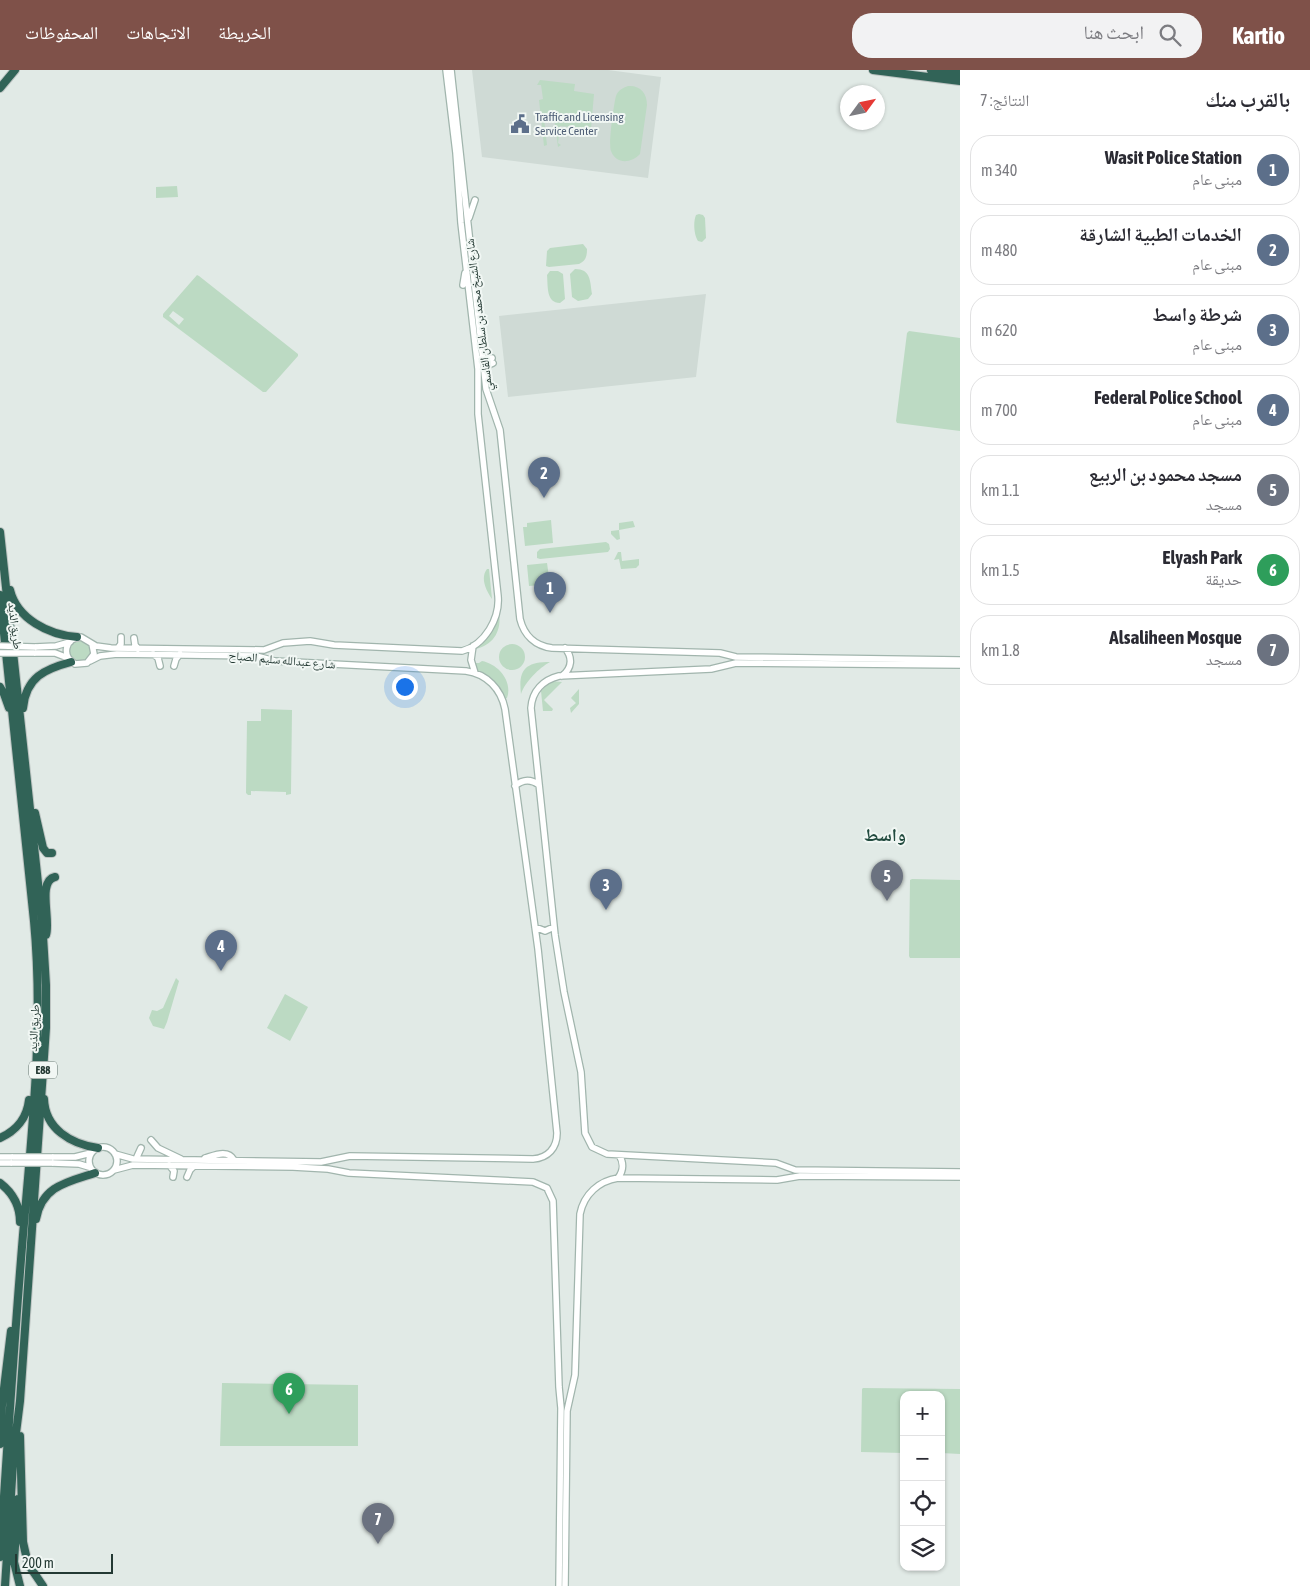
<!DOCTYPE html>
<html lang="ar">
<head>
<meta charset="utf-8">
<style>
  :root { --surface:#fff; --page:#f2f2f3; --text:#2b2b33; --muted:#7c7c81; --line:#e1e1e2; --accent:#7f5149 }
  body { margin:0; font-family:"Asap Condensed","Noto Naskh Arabic",sans-serif; background:var(--page); color:var(--text); direction:rtl }
  .controls { position:absolute; right:15px; bottom:15px; display:grid; overflow:hidden; border-radius:10px; box-shadow:0 1px 4px #0004 }
  .controls button { width:45px; height:45px; display:grid; place-items:center; padding:0; border:0; border-bottom:1px solid var(--line); background:var(--surface); color:var(--text); font:25px sans-serif }
  .compass { position:absolute; left:840px; top:15px; width:45px; height:45px; border-radius:50%; background:var(--surface); box-shadow:0 1px 4px #0004; rotate:57deg }
  .scale { position:absolute; left:15px; bottom:12px; width:98px; box-sizing:border-box; padding-left:5px; border:2px solid #233933; border-top:0; font-size:14px; line-height:18px; white-space:nowrap; color:#233933; -webkit-text-stroke:4px #f1f7f4; paint-order:stroke }
  .you { position:absolute; left:404px; top:616px; width:18px; height:18px; margin:-12px; border:4px solid #fff; border-radius:50%; background:#1a73e8; box-shadow:0 0 0 8px #1a73e833 }
  .badge { display:grid; place-items:center; width:32px; height:32px; border-radius:50%; background:var(--accent); color:#fff; font-size:16px; font-weight:700 }
  .pin { position:absolute; translate:-50% -41px; filter:drop-shadow(0 1px 2px #0008) }
  .pin::after { content:''; position:absolute; top:26px; width:18px; height:15px; background:inherit; clip-path:polygon(0 0,100% 0,50% 100%) }
  .list { margin:0; padding:0; list-style:none }
  h2 { display:flex; justify-content:space-between; align-items:center; height:65px; margin:0; padding:0 20px; font-size:21px }
  h2 small { font-size:16px; font-weight:400; color:var(--muted) }
  .list li { display:grid; grid-template-columns:32px 1fr auto; gap:15px; align-items:center; box-sizing:border-box; height:70px; margin:0 10px 10px; padding:0 10px; border:1px solid var(--line); border-radius:20px }
  .list b { display:block; font-size:19px; white-space:nowrap }
  .list p { margin:0; font-size:16px; white-space:nowrap; color:var(--muted) }
  .list em { font-size:16px; font-style:normal; color:var(--muted) }
  .icon { flex:none; width:28px; height:28px; fill:none; stroke:currentColor; stroke-width:2; stroke-linecap:round; stroke-linejoin:round }
  .map { position:relative; flex:none; width:960px; height:1516px; overflow:hidden; direction:ltr }
  header { display:flex; align-items:center; gap:30px; box-sizing:border-box; height:70px; padding:0 25px; background:var(--accent); color:#fff }
  header strong { font-size:24px }
  nav { display:flex; gap:28px; margin-inline-start:auto; font-size:18px }
  .search { width:350px; height:45px; background:var(--page); display:flex; align-items:center; gap:12px; box-sizing:border-box; padding:0 18px; border-radius:20px; color:var(--muted); font-size:19px }
  main { display:flex }
  aside { flex:1; background:var(--surface) }
  .map>svg:first-child { display:block }
  .built { fill:#cfdad5 }
  .green { fill:#bcdac3; fill-rule:evenodd }
  .lines { fill:none; stroke-linecap:round; stroke-linejoin:round }
  .secondary-casing { stroke:#a1b5ad; stroke-width:8 }
  .highway-casing { stroke:#bdc4c2; stroke-width:10 }
  .secondary { stroke:#fff; stroke-width:5.5 }
  .highway { stroke:#316357; stroke-width:8 }
  .secondary-bridge-casing { stroke:#a1b5ad; stroke-width:8; stroke-linecap:butt }
  .secondary-bridge { stroke:#fff; stroke-width:5.5 }
  .labels { text-anchor:middle; dominant-baseline:central; stroke-width:4; stroke-linejoin:round; paint-order:stroke }
  .shield { fill:#f1f7f4; stroke:#61726d; stroke-width:1 }
  .shield-label { font-size:11px; font-weight:bold; fill:#233933 }
  .service-label { font-size:12px; fill:#4e5e75; stroke:#f1f7f4; text-anchor:start }
  .street-label { font-size:12px; fill:#233933; stroke:#f1f7f4 }
  .district-label { font-size:18px; font-weight:bold; fill:#214a3e; stroke:#f1f7f4 }
</style>
</head>
<body>
<header>
<strong>Kartio</strong>
<div class="search"><svg class="icon" aria-label="search" viewBox="0 0 24 24"><circle cx="10" cy="10" r="6"/><path d="M15 15l6 6"/></svg>ابحث هنا</div>
<nav><a>الخريطة</a><a>الاتجاهات</a><a>المحفوظات</a></nav>
</header>
<main>
<aside>
<h2>بالقرب منك<small>النتائج: 7</small></h2>
<ul class="list">
<li><span class="badge" style="background:#5c6f8a">1</span><div><b>Wasit Police Station</b><p>مبنى عام</p></div><em>340 m</em></li>
<li><span class="badge" style="background:#5c6f8a">2</span><div><b>الخدمات الطبية الشارقة</b><p>مبنى عام</p></div><em>480 m</em></li>
<li><span class="badge" style="background:#5c6f8a">3</span><div><b>شرطة واسط</b><p>مبنى عام</p></div><em>620 m</em></li>
<li><span class="badge" style="background:#5c6f8a">4</span><div><b>Federal Police School</b><p>مبنى عام</p></div><em>700 m</em></li>
<li><span class="badge" style="background:#6b7280">5</span><div><b>مسجد محمود بن الربيع</b><p>مسجد</p></div><em>1.1 km</em></li>
<li><span class="badge" style="background:#2e9e5b">6</span><div><b>Elyash Park</b><p>حديقة</p></div><em>1.5 km</em></li>
<li><span class="badge" style="background:#6b7280">7</span><div><b>Alsaliheen Mosque</b><p>مسجد</p></div><em>1.8 km</em></li>
</ul>
</aside>
<div class="map">
<svg width="960" height="1516" viewBox="0 0 960 1516">
  <rect width="100%" height="100%" fill="#e1eae6"/>
  <!-- built -->
  <path class="built" d="M472,0H608L661,7L648,108L482,87Z
    M706,224L696,307L508,327L499,246Z"/>
  <!-- green -->
  <path class="green" d="M540,10L575,14L574,21L594,24L591,59L560,56L558,73L561,75L558,77L554,47L544,48L547,75L544,76L539,30L543,29L541,15H537Z
    M628,16C640,15 647,23 647,35L640,84C632,93 616,95 611,81C608,75 614,33 616,26C618,20 623,18 628,16Z
    M177,116L178,127L156,128V117Z
    M699,144L703,145L705,148L706,168L702,172L698,171C694,165 693,152 696,145Z
    M583,174L587,179C587,186 586,191 579,194L549,197L546,196L547,181L550,178Z
    M575,199C591,199 590,211 592,224L588,229L578,231L572,227L570,204Z
    M550,201H558L563,204L565,229L560,233C546,233 548,216 547,205Z
    M197,205L199,206L298,284V286L266,322H263L163,247V244ZM173,241L184,249L179,255L169,246Z
    M909,261L960,268V361L897,353L896,351L907,263Z
    M551,450L553,473L525,476L523,457H527V453Z
    M633,451L635,457L619,460L620,469L617,470L611,464V461L619,460V453Z
    M606,472L609,474L610,479L608,482L540,489L537,488V482L540,479Z
    M618,482H621L622,491L639,489V495L636,498L621,499L619,489L614,490Z
    M547,493L550,514L529,516L527,495Z
    M487,499H489L492,529C486,520 480,508 487,499Z
    M499,542C502,562 493,576 472,580Z
    M69 581a11 11 0 1 1 22 0a11 11 0 1 1-22 0Z
    M499 587a13 13 0 1 1 26 0a13 13 0 1 1-26 0Z
    M482,591C498,594 513,611 507,628L505,629C497,617 486,606 473,599V593H479Z
    M550,592C539,598 525,612 521,624C518,599 526,592 550,592Z
    M551,611L562,612L544,630L553,639L552,641H543L541,621Z
    M579,619V634L571,643L570,638L576,633L571,628Z
    M261,639L292,640L291,724L286,725V722L251,721V725H248L246,723L247,651H261Z
    M912,809L960,810V888H910L909,886L910,810Z
    M176,908L179,911L167,952L164,959L153,956L149,948L152,940L157,941L163,938Z
    M285,924L308,937L290,971L267,958Z
    M222,1313L358,1315V1376H220Z
    M863,1318L960,1319V1384L941,1383V1325H904V1383L861,1382L862,1319Z"/>
  <g class="lines">
    <!-- secondary casing -->
    <g class="secondary-casing">
      <path id="secondary" d="M451,0L486,319L500,360L520,549C524,565 535,576 552,578L720,583L736,587L960,590
        M469,148L475,130
        M463,215L465,203
        M482,287L488,289L492,288
        M484,297L493,293
        M134,568L135,575L138,579
        M92,574L94,584L87,593L75,594C61,586 65,568 81,567L96,576L111,578L264,580L283,573L310,571L334,575L462,581C485,575 500,548 498,526L478,344V299L461,153L456,83L446,0
        M473,576L471,590L475,603
        M35,577L56,576L70,572
        M118,578L121,574V567
        M34,583H55L68,588
        M153,584L158,588L160,596
        M90,591L100,586L117,584L256,586L275,591L466,601C487,604 501,619 505,639L538,879L557,1063C557,1078 548,1088 533,1089L350,1086L321,1092L133,1089L115,1084
        M960,595L736,593L711,599L559,606C543,610 532,621 531,638L555,865L564,922L581,1002L585,1063L592,1077L607,1084L776,1093L795,1100L960,1102
        M174,596L176,589L180,584
        M562,606C572,598 573,588 565,578
        M515,716C523,709 531,709 539,715
        M535,857L545,861L554,857
        M151,1070L158,1078L181,1089
        M89 1091a14 14 0 1 1 28 0a14 14 0 1 1-28 0Z
        M0,1087H13
        M52,1087H75L91,1083
        M205,1088C215,1085 228,1079 234,1090
        M136,1089L141,1078
        M0,1093H12
        M52,1093L79,1094L89,1097
        M169,1095L174,1101L173,1107
        M114,1100L133,1095L293,1097L328,1099L349,1103L533,1112L547,1118L553,1131L559,1317L561,1338L559,1516
        M187,1107L190,1100L194,1096
        M618,1108C624,1100 624,1093 619,1085
        M565,1516L567,1341L575,1305L580,1144C584,1124 599,1111 618,1108L777,1110L800,1106L960,1107"/>
    </g>
    <!-- highway casing -->
    <g class="highway-casing">
      <path id="highway" d="M873,0L960,11
        M931,0L960,4
        M0,18L15,0
        M0,462L42,850L46,915V958L20,1331L14,1379L5,1516
        M10,520C17,549 49,565 77,567
        M0,525L34,851C44,956 32,1061 23,1165C14,1272 7,1380 0,1487
        M0,617L4,624L9,638
        M23,638C26,607 45,599 71,592
        M35,743L43,778L47,783H52
        M46,865C51,850 37,811 55,807
        M44,1029C45,1059 71,1074 98,1078
        M0,1068C16,1061 27,1048 29,1030
        M0,1113C13,1123 20,1136 20,1152
        M36,1149C42,1116 67,1112 95,1103
        M20,1366L23,1472L28,1494L43,1516
        M0,1374L2,1335L11,1261
        M18,1429L14,1492L20,1516"/>
    </g>
    <!-- secondary -->
    <use href="#secondary" class="secondary"/>
    <!-- highway -->
    <use href="#highway" class="highway"/>
    <!-- secondary-bridge casing -->
    <g class="secondary-bridge-casing">
      <path id="secondary-bridge" d="M0,576L35,577
        M0,583H34
        M13,1087H52
        M12,1093H52"/>
    </g>
    <!-- secondary-bridge -->
    <use href="#secondary-bridge" class="secondary-bridge"/>
  </g>
  <!-- icons -->
  <defs>
    <g id="civic-bare" transform="scale(1.5)"><path d="M-.6-6.5H3V-4.5H.6V-3L4-1V1h2V6H-6V1h2V-1L-.6-3ZM-1.2 2.5V6h2.4V2.5Z" fill="#5c6f8a" stroke="#f1f7f4" stroke-width="2.5" paint-order="stroke"/></g>
  </defs>
  <g fill-rule="evenodd">
    <use href="#civic-bare" x="520" y="54"/>
  </g>
  <g class="labels">
    <!-- shield labels -->
    <rect class="shield" x="29" y="991.5" width="28" height="17" rx="4"/>
    <g class="shield-label">
      <text x="43" y="1000">E88</text>
    </g>
    <!-- service labels -->
    <g class="service-label">
      <text x="535" y="47">Traffic and Licensing<tspan x="535" dy="14">Service Center</tspan></text>
    </g>
    <!-- street labels -->
    <g class="street-label">
      <text transform="translate(479 245) rotate(-97)">شارع الشيخ محمد بن سلطان القاسمي</text>
      <text transform="translate(15 556) rotate(83)">طريق الذيد</text>
      <text transform="translate(282 590) rotate(5)">شارع عبدالله سليم الصباح</text>
      <text transform="translate(34 958) rotate(-87)">طريق الذيد</text>
    </g>
    <!-- district labels -->
    <g class="district-label">
      <text x="885" y="764">واسط</text>
    </g>
  </g>
</svg>
<div class="controls">
<button>+</button>
<button>−</button>
<button><svg class="icon" aria-label="locate" viewBox="0 0 24 24"><circle cx="12" cy="12" r="6"/><path d="M12 2v4M12 18v4M2 12h4M18 12h4"/></svg></button>
<button><svg class="icon" aria-label="layers" viewBox="0 0 24 24"><path d="M12 4l9 5-9 5-9-5zM3 14l9 5 9-5"/></svg></button>
</div>
<svg class="compass" viewBox="-18 -18 36 36"><path d="M0-13l5 13h-10z" fill="#e53935"/><path d="M0 13l5-13h-10z" fill="#7c7c81"/></svg>
<div class="scale">200 m</div>
<div class="you"></div>
<div class="pin badge" style="left:550px;top:543px;background:#5c6f8a">1</div>
<div class="pin badge" style="left:544px;top:428px;background:#5c6f8a">2</div>
<div class="pin badge" style="left:606px;top:840px;background:#5c6f8a">3</div>
<div class="pin badge" style="left:221px;top:901px;background:#5c6f8a">4</div>
<div class="pin badge" style="left:887px;top:831px;background:#6b7280">5</div>
<div class="pin badge" style="left:289px;top:1344px;background:#2e9e5b">6</div>
<div class="pin badge" style="left:378px;top:1474px;background:#6b7280">7</div>
</div>
</main>
</body>
</html>
